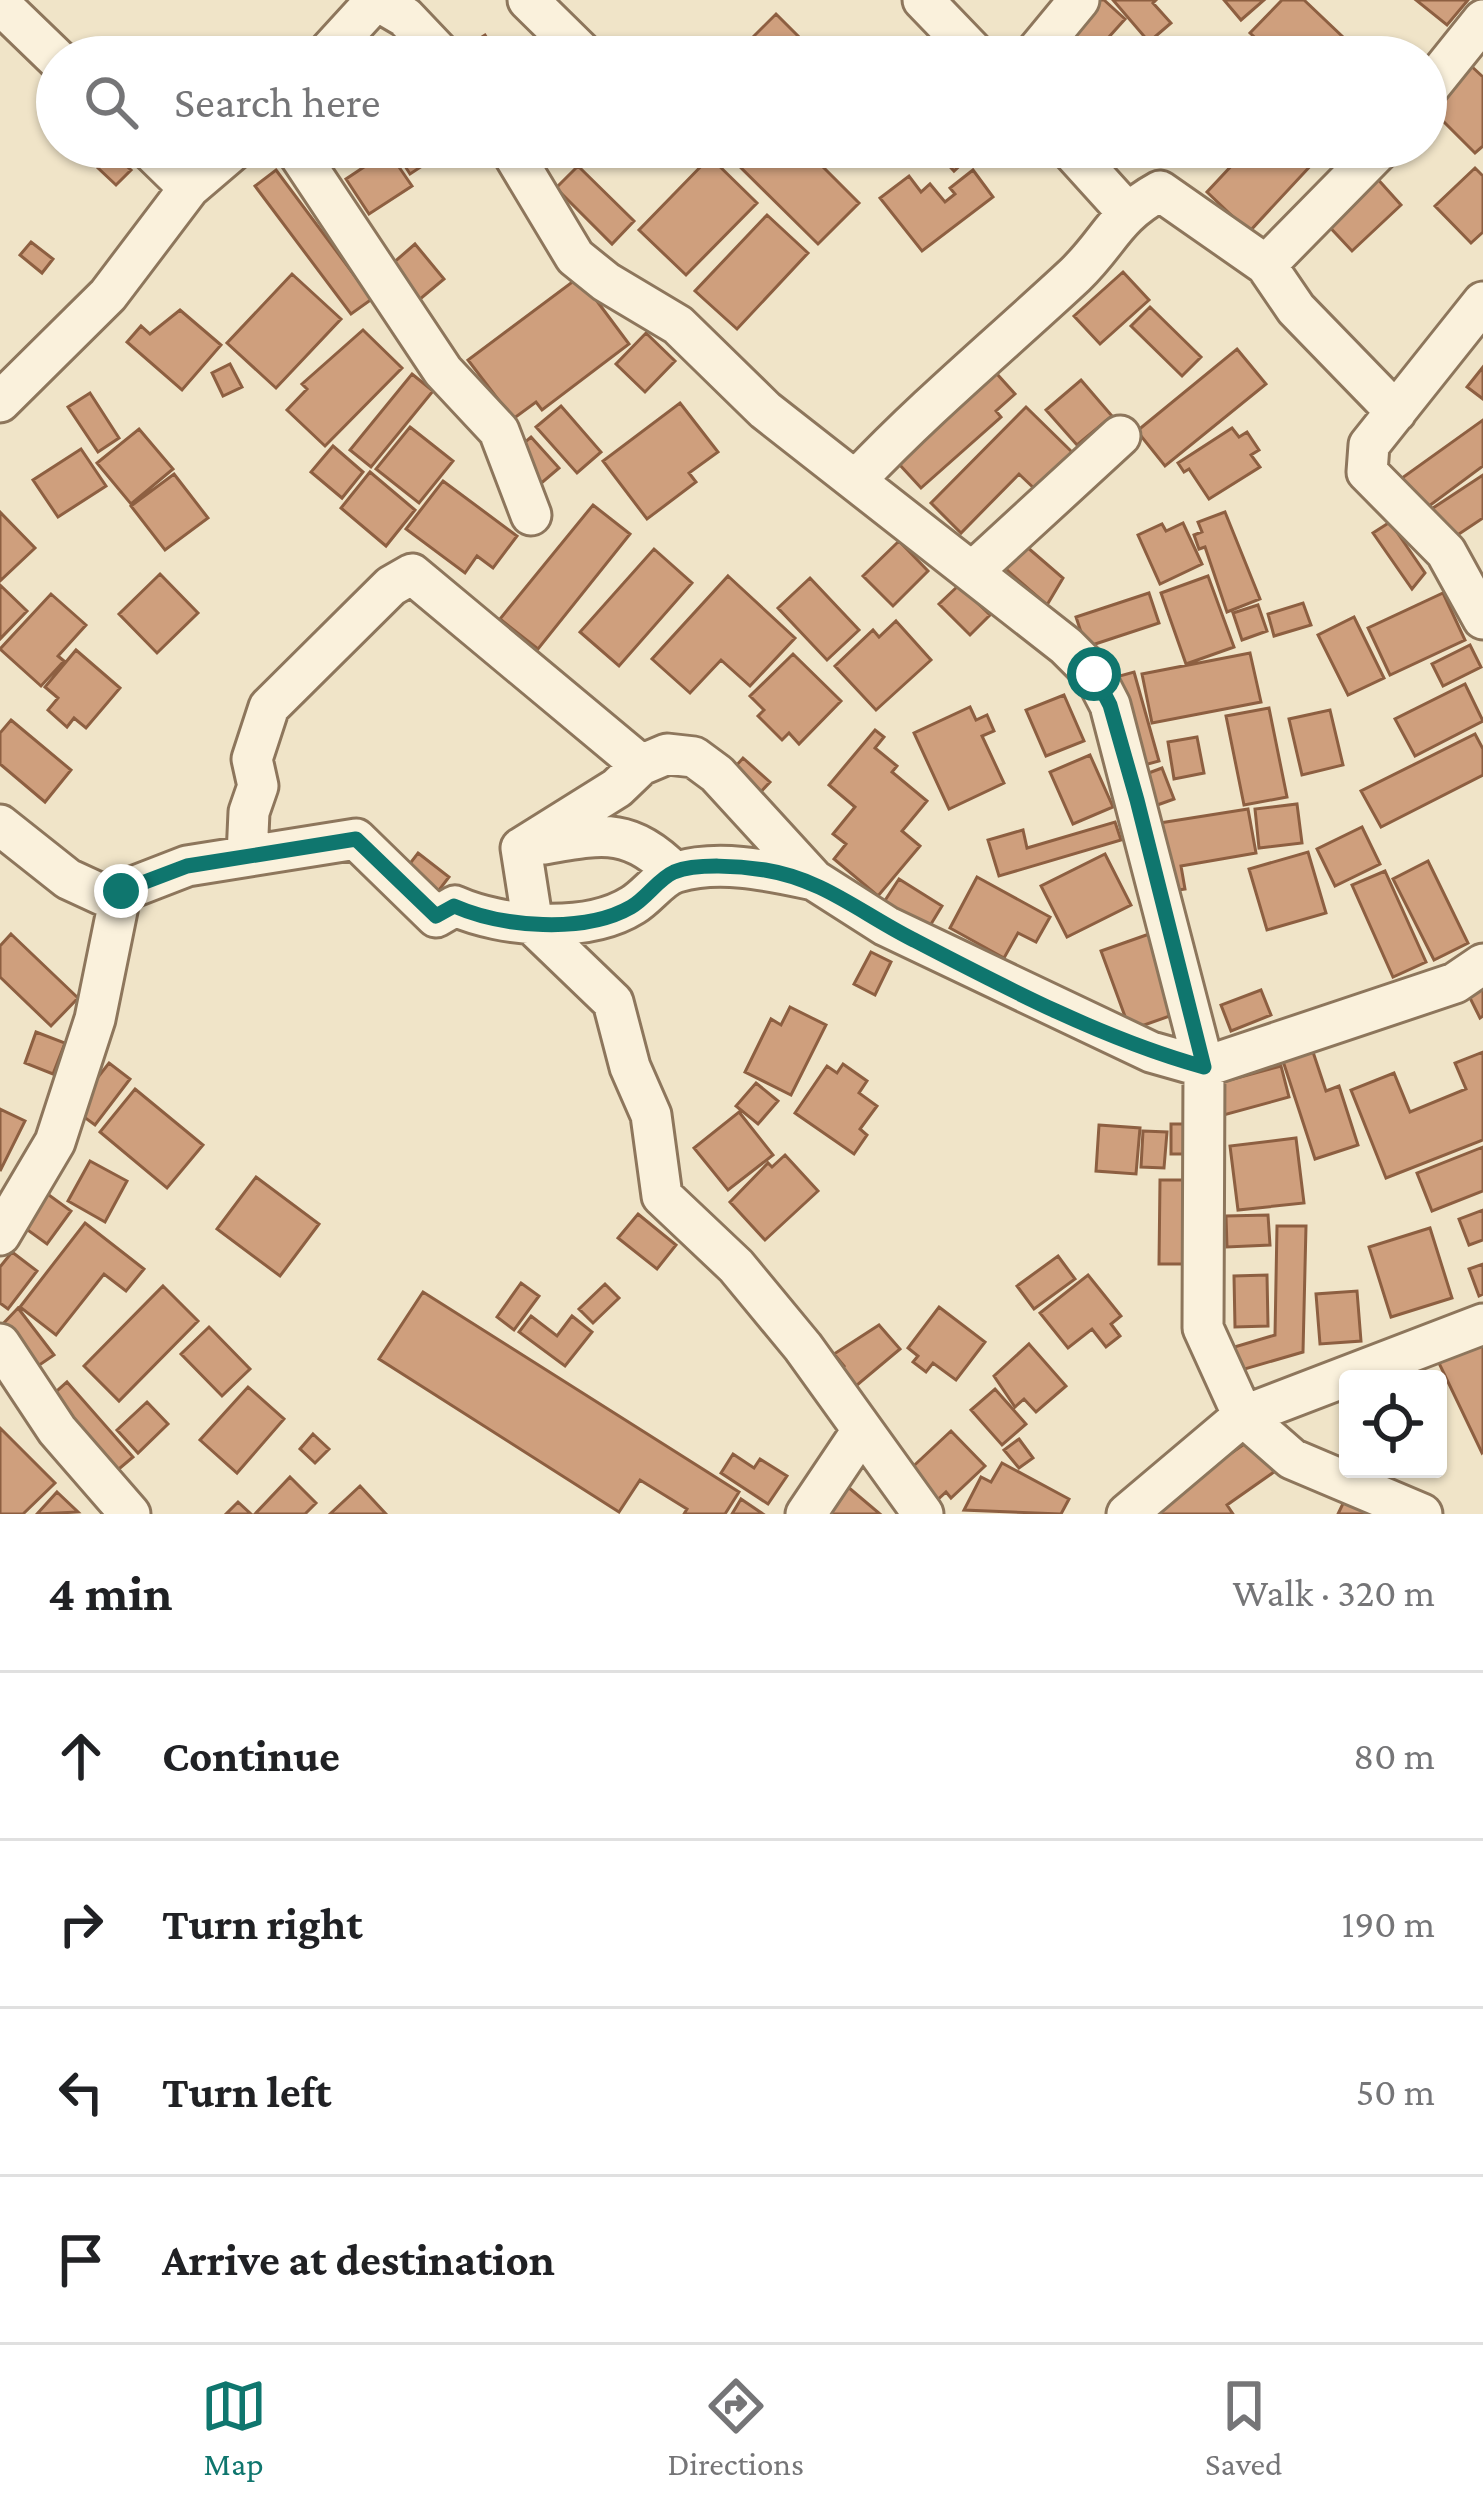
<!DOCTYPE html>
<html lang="en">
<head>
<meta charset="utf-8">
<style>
  :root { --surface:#fff; --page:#f2f2f2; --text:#202124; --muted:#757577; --line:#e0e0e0; --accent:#0f766e }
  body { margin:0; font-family:"Crimson Pro",serif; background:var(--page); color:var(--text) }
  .controls { position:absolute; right:36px; bottom:36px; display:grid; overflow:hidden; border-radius:12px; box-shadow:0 3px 9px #0004 }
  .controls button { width:108px; height:108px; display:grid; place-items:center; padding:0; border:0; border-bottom:3px solid var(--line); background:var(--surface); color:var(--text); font:60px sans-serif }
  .stop { position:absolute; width:36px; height:36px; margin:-27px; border:9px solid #0f766e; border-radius:50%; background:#fff }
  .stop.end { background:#0f766e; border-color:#fff; box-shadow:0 3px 12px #0008 }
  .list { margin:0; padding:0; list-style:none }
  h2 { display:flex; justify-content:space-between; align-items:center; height:156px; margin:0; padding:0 48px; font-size:51px }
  h2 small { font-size:39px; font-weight:400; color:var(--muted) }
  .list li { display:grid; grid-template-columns:78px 1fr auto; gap:36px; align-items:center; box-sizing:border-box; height:168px; padding:0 48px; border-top:3px solid var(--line) }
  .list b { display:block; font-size:45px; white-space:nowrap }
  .list em { font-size:39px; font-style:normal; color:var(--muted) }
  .icon { flex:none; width:66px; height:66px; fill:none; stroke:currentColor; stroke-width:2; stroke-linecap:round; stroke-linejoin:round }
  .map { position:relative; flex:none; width:1483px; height:1514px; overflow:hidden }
  .search { position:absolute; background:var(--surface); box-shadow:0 3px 9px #0004; left:36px; right:36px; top:36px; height:132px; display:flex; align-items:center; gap:30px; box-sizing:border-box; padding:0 42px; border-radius:66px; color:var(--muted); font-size:45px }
  .sheet { height:828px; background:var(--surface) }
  nav { display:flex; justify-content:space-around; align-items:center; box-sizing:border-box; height:168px; border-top:3px solid var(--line); background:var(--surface); font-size:33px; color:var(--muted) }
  nav a { display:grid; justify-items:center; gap:6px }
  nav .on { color:var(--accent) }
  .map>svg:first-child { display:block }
  .building { fill:#cf9f7d; stroke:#8d5f41; stroke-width:3 }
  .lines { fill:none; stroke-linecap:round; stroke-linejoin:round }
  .street-casing { stroke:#8d765c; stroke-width:45 }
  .street { stroke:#faf1dc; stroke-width:39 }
  .route { stroke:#0f766e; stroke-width:15 }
</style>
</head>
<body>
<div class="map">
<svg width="1483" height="1514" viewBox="0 0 1483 1514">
  <rect width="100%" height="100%" fill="#f0e4c8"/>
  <!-- building -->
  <path class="building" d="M1087,0H1104L1125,19L1091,57H1044Z
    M1113,0H1156L1153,3L1171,23L1149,42Z
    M1224,0H1264L1241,20Z
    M1282,0H1304L1364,57H1276L1250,33Z
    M1416,0H1468L1447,25Z
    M776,14L804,42L788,57H733Z
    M485,35L499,57H461L458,52Z
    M1245,42L1262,57H1231Z
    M1138,43L1148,57H1120Z
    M1469,64L1483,77V146L1475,153L1427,105Z
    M393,147H451L410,174Z
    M520,147H564L568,152L537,173Z
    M665,147H703L682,166Z
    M720,147H803L859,203L818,244Z
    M932,147H999L983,158H968L954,171Z
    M1249,147H1328L1249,232L1207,192Z
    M388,151L412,186L369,214L346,179Z
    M112,153L131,170L116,185L98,168Z
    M710,157L757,203L686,275L639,230Z
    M578,166L634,221L612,244L556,188Z
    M1475,168L1483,176V232L1471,243L1435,206Z
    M276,170L372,299L351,314L255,186Z
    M973,170L993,197L922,251L880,198L909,176L921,192L930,184L945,202L955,194L950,188Z
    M1374,175L1401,205L1352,251L1324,221Z
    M767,215L808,253L737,329L695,291Z
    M31,242L53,259L42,273L20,255Z
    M415,244L444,279L413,305L384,271Z
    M1123,272L1149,300L1100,344L1074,316Z
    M292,274L341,319L276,388L227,343Z
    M579,277L629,344L542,410L536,402L513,419L468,360Z
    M1150,307L1201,357L1182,376L1131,326Z
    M180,310L221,345L182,390L127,342L141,326L150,334Z
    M363,330L402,368L325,446L287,410L307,389L302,384Z
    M646,333L675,361L645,392L616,364Z
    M1237,349L1266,384L1165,466L1137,431Z
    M230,364L242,387L223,396L212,373Z
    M988,364L1015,394L996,411L1001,417L921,488L888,452Z
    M1483,367V399L1467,387Z
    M412,374L433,391L371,467L350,450Z
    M1081,380L1112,416L1077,445L1046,410Z
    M90,393L119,438L98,452L68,407Z
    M680,403L718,452L689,473L696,482L647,519L603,461Z
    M561,406L601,452L577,473L536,427Z
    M1026,407L1076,456L1039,493L1019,474L961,533L931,503Z
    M1483,420V466L1425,509L1402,478Z
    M410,427L453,461L419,503L376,469Z
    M1232,428L1239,437L1247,432L1259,450L1251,455L1260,467L1209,499L1189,469L1184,472L1178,463Z
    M139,429L173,469L131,504L97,463Z
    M531,437L559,468L538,486L511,454Z
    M333,446L363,472L342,498L311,472Z
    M81,449L106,486L58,517L33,480Z
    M370,472L415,510L386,546L341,508Z
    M174,474L208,518L165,550L131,506Z
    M1483,475V518L1450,540L1430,510Z
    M443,481L517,536L493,568L477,556L465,573L406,529Z
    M593,505L630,534L538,649L500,619Z
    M0,512L35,548L0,581Z
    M1225,512L1260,599L1227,612L1205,547L1199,549L1194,535L1202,532L1198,522Z
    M1390,522L1425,573L1412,589L1373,533Z
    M1183,523L1202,564L1160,584L1138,535L1162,524L1166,531Z
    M899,541L928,571L893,606L863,576Z
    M1020,541L1063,578L1047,605L999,563Z
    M654,549L692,583L619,666L580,632Z
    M160,574L198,613L157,653L119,614Z
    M728,576L795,638L750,686L721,660L690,693L652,659Z
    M1208,576L1234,647L1186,664L1161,593Z
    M810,578L859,630L827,660L778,608Z
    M0,585L27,611L0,639Z
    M959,585L990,615L970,635L939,604Z
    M1149,593L1159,623L1086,647L1076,617Z
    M1443,593L1465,640L1390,675L1368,628Z
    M51,594L86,625L58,656L64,661L41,686L0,649Z
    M1303,603L1311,625L1274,636L1268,614Z
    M1258,605L1267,631L1242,640L1233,613Z
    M1354,617L1384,678L1348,695L1318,635Z
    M896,621L931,660L876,710L835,666L873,630L879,637Z
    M1470,645L1481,667L1443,686L1432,664Z
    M76,650L120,688L86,728L74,718L67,727L48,710L58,698L45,687Z
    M1250,653L1261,702L1152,723L1142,674Z
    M793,654L841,701L799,744L789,733L782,740L758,716L764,710L750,696Z
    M1134,672L1159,761L1130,769L1105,680Z
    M1465,684L1483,721L1415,756L1395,719Z
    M1064,695L1084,741L1046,756L1026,710Z
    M970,707L976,720L987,715L994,731L982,736L1004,783L949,809L914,733Z
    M1269,708L1287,797L1244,805L1226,716Z
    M1330,710L1343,765L1302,775L1289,719Z
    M11,720L71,770L45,802L0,764V733Z
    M875,730L884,737L875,748L897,766L892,772L927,801L902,831L920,846L878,896L834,859L846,844L833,834L855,807L829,785Z
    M1475,734L1483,749V775L1381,827L1361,791Z
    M1197,737L1204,773L1174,779L1168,742Z
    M1090,755L1113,807L1073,824L1050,772Z
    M743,758L770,782L754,799L728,775Z
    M1162,768L1174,799L1149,808L1138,777Z
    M1297,804L1302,843L1259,848L1255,809Z
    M1248,809L1256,853L1181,866L1185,889L1159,893L1147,825Z
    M1115,822L1121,840L999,876L988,840L1023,830L1027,848Z
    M1362,827L1380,864L1335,886L1317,849Z
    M1308,852L1326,913L1267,930L1249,869Z
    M418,853L449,877L433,898L402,874Z
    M1105,854L1131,905L1067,937L1041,886Z
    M1428,861L1468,943L1434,960L1393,879Z
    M1385,871L1426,962L1393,977L1352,885Z
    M977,877L1050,917L1036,942L1018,933L1004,958L950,928Z
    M899,879L942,906L928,929L884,902Z
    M1152,933L1181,1012L1130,1030L1101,951Z
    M11,934L78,998L51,1026L0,977V946Z
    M871,952L891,962L875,995L854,984Z
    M1483,986V1016L1480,1018L1468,994Z
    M1261,990L1271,1015L1231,1031L1221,1005Z
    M790,1007L826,1025L791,1095L745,1072L771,1019L781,1025Z
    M36,1032L65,1043L53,1074L25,1063Z
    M1312,1049L1326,1091L1339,1086L1358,1145L1315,1159L1282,1058Z
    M1483,1052V1140L1386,1178L1351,1090L1394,1073L1410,1112L1466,1089L1455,1063Z
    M109,1063L130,1079L95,1125L73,1109Z
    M843,1064L867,1081L859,1093L877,1106L860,1129L867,1135L854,1154L795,1113L827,1066L837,1073Z
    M1281,1066L1289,1097L1220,1116L1211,1085Z
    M756,1083L778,1101L758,1124L736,1106Z
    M135,1089L203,1145L167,1188L100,1132Z
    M0,1109L25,1121L0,1171Z
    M739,1112L773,1155L728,1190L694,1148Z
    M1171,1124H1191L1190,1154H1171Z
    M1099,1125L1140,1128L1136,1174L1096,1171Z
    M1143,1131L1167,1132L1164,1168L1141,1167Z
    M1296,1138L1304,1203L1238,1210L1230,1146Z
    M1483,1147V1191L1432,1211L1417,1173Z
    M785,1155L818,1191L765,1240L730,1202L768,1163L772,1167Z
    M90,1161L127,1181L105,1222L68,1201Z
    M256,1177L319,1224L280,1276L217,1229Z
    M1160,1180H1186V1264H1159Z
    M42,1190L71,1211L47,1244L18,1223Z
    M1483,1210V1240L1469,1245L1459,1219Z
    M638,1214L676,1245L657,1269L618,1238Z
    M1268,1215L1270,1245L1227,1247L1226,1216Z
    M85,1223L144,1269L126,1291L104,1274L56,1335L20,1307Z
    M1277,1226H1306L1303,1352L1238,1371L1231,1348L1275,1335Z
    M1430,1228L1452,1298L1391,1317L1369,1247Z
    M12,1252L37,1271L8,1309L0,1303V1267Z
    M1058,1256L1075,1279L1034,1309L1017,1286Z
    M1483,1264V1294L1479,1296L1469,1269Z
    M1088,1275L1121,1316L1111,1324L1120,1336L1106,1347L1092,1329L1068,1348L1040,1313Z
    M1267,1275L1268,1326L1235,1327L1234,1276Z
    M521,1283L539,1296L514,1330L497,1317Z
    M605,1284L619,1298L593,1323L579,1309Z
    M163,1286L198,1321L119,1401L84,1366Z
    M1357,1291L1361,1341L1320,1344L1316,1294Z
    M423,1292L739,1492L725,1514H684L687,1509L640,1480L619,1512L379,1359Z
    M939,1307L985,1342L956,1380L933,1363L926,1372L913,1362L918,1356L908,1348Z
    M18,1308L54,1355L32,1370L0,1327Z
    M531,1316L557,1336L572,1316L592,1332L565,1366L519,1332Z
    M879,1325L900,1349L850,1391L835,1373L844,1366L834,1354Z
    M209,1327L250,1369L222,1396L181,1354Z
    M1483,1337V1452L1482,1453L1437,1359Z
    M1029,1344L1066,1386L1036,1412L1024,1399L1015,1407L994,1376Z
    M67,1382L133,1457L113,1474L48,1399Z
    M248,1387L284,1419L237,1473L200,1440Z
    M995,1389L1026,1424L1002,1445L971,1410Z
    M147,1402L168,1424L138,1453L117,1430Z
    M0,1428L55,1483L23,1514H0Z
    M951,1431L985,1466L951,1498L946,1492L933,1504L905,1474Z
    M313,1434L329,1449L315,1463L300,1449Z
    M1019,1439L1033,1458L1019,1468L1004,1450Z
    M1250,1440L1274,1472L1227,1505L1233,1514H1153L1150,1510Z
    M733,1454L754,1468L760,1459L787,1476L768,1504L721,1473Z
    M1002,1463L1069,1499L1061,1514L964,1510L981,1477L991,1482Z
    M290,1477L316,1503L305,1514H255Z
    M360,1486L386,1514H330Z
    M848,1487L880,1514H825Z
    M57,1492L78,1512L37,1514Z
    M1348,1493L1379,1514H1338Z
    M741,1499L763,1514H732Z
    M238,1502L251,1514H226Z"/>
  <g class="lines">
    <!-- street casing -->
    <g class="street-casing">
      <path id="street" d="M376,0L405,17L443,57
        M528,0L586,57
        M923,0L978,57
        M0,4L57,59
        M324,57L376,0
        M1032,57L1079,0
        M1426,91L1483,20
        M147,147L189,188
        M294,147L443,371L499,431L531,515
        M509,147L575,257L606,282L678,325L765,410L1066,646L1094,674L1110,705L1204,1067L1203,1328L1243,1416L1292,1459L1422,1514
        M1068,147L1125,210
        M1266,265L1382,147
        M1483,302L1369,445L1367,472L1446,552L1483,619
        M0,402L108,295L189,188L237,147
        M857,479C926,406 1002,343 1075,275C1111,240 1113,217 1160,191L1266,265L1296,309L1396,412
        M972,572L1120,436
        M0,825L68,879L107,897L187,866L356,839L436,917L455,906C502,927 587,934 633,905C648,896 661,876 677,872C721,859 771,871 814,880
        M544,844C602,834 630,827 674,872
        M521,848L617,788L641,765L667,754L694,757L717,774L814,880L886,926L1151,1052L1204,1067L1455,983L1483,964
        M521,848L533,925L613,1002L630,1067L651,1115L662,1196L736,1266L803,1347L923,1514
        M247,856L249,812L258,786L252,759L269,707L391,586L412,574L641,765
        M0,1235L55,1142L95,1019L121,891
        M0,1344L57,1430L130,1514
        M806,1514L861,1432
        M1127,1514L1243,1416L1483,1324"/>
    </g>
    <!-- street -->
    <use href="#street" class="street"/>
  </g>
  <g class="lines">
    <!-- route -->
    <path class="route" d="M121,891L187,866L356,839L436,916L454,906C502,927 584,934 631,907C647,898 658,879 674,872C697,863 740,866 765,870C822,879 861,913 912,939C1004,987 1103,1039 1204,1067L1137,800L1110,705L1094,674"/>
  </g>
</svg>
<div class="controls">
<button><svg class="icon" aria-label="locate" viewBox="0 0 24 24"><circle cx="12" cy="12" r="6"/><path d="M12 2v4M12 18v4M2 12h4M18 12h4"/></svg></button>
</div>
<div class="stop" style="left:1094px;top:674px"></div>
<div class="stop end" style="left:121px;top:891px"></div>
<div class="search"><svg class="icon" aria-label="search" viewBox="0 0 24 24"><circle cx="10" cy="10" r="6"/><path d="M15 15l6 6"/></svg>Search here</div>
</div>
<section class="sheet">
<h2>4 min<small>Walk · 320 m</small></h2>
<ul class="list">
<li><svg class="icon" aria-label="ahead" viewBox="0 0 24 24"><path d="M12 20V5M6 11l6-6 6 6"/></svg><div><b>Continue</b></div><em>80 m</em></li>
<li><svg class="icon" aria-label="right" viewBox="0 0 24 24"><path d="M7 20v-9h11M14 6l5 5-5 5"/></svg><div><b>Turn right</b></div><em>190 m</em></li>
<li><svg class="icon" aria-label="left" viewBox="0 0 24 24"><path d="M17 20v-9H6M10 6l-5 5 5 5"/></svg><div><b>Turn left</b></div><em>50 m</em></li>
<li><svg class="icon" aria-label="arrive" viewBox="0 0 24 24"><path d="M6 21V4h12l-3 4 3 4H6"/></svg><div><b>Arrive at destination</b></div></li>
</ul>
</section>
<nav>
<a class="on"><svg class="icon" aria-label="map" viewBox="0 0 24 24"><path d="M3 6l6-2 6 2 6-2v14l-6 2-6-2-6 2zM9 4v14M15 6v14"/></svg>Map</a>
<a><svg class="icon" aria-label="directions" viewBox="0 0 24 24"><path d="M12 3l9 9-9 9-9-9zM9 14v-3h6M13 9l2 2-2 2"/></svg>Directions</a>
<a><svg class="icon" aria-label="saved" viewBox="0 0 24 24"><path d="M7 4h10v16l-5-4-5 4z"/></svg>Saved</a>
</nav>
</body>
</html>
